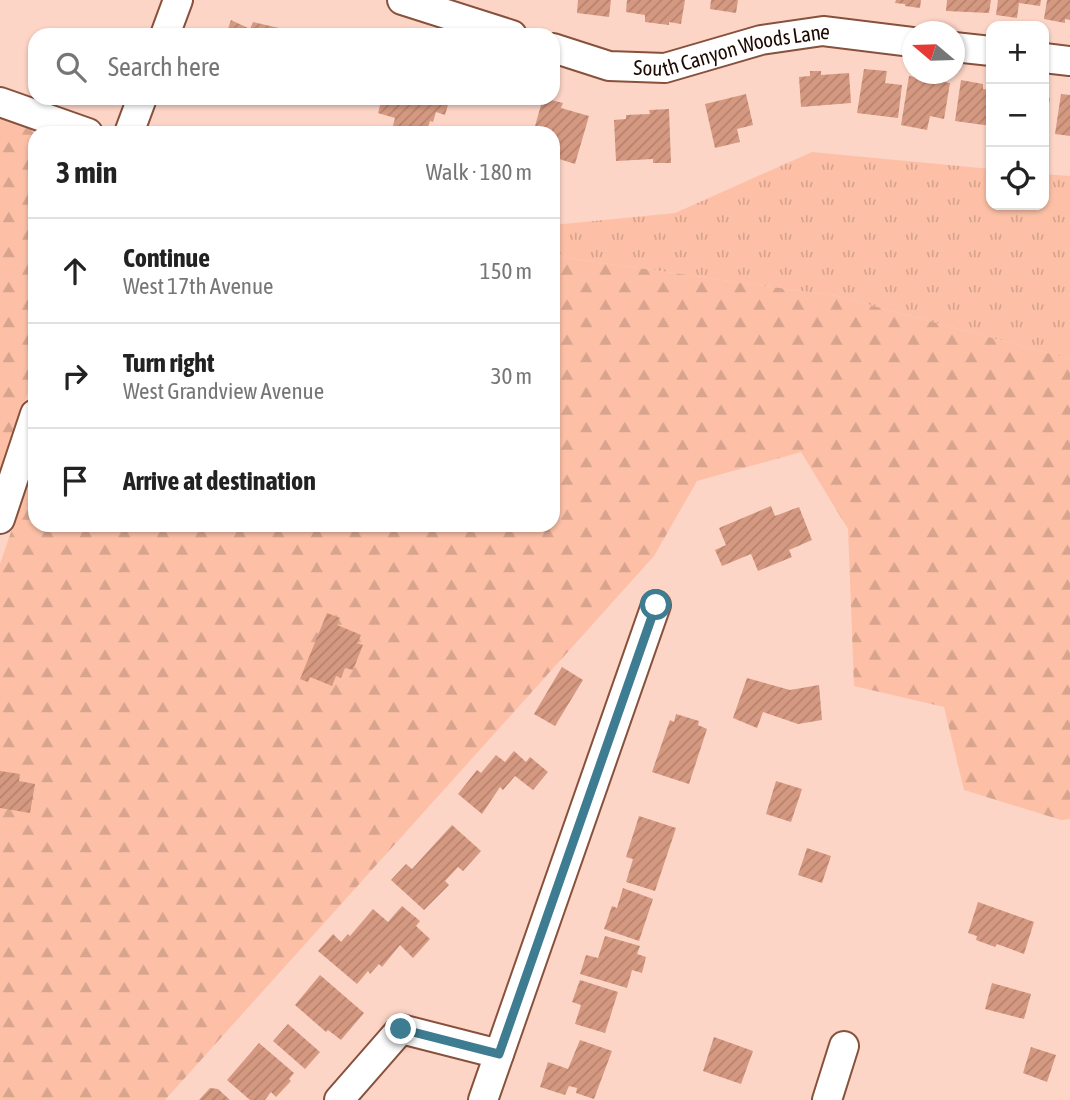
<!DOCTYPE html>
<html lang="en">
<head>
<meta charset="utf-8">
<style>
  :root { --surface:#fff; --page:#f6f6f6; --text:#222; --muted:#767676; --line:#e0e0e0 }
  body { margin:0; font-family:"Asap Condensed",sans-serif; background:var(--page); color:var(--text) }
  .controls { position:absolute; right:21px; top:21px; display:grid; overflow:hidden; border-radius:14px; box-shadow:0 2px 5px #0004 }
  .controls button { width:63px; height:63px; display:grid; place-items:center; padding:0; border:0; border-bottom:2px solid var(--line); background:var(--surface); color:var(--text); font:35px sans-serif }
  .compass { position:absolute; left:902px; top:21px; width:63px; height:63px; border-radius:50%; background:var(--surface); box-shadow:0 2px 5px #0004; rotate:289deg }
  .stop { position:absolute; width:21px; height:21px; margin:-16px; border:5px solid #3e7c92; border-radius:50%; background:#fff }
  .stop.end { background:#3e7c92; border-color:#fff; box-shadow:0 2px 7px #0008 }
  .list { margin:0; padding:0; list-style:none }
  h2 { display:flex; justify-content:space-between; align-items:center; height:91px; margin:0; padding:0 28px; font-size:30px }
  h2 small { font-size:23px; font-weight:400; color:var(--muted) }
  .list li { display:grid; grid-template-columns:46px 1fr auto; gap:21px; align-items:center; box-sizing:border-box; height:105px; padding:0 28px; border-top:2px solid var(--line) }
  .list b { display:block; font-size:26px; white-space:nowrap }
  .list p { margin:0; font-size:23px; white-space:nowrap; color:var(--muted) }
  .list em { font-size:23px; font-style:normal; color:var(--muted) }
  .icon { flex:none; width:38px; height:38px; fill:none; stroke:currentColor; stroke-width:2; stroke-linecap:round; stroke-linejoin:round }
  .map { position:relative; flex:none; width:1070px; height:1100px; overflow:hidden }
  .search { position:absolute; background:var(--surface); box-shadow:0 2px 5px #0004; left:28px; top:28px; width:532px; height:77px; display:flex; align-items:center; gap:18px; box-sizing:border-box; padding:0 24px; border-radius:21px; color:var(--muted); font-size:26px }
  .panel { position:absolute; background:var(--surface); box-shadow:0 2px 5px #0004; left:28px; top:126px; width:532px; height:406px; border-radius:21px }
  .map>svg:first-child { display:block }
  .grass { fill:url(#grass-tufts) }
  .forest { fill:url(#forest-firs) }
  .building { fill:url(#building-hatch) }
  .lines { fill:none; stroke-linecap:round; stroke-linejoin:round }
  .minor-casing { stroke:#87513b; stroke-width:32 }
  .minor { stroke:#fff; stroke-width:28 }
  .route { stroke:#3e7c92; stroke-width:9 }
  .labels { text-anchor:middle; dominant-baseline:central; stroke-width:5; stroke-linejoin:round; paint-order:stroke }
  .street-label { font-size:21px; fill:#1e0903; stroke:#f6e9e4 }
</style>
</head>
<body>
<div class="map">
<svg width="1070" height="1100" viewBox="0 0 1070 1100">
  <defs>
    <pattern id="grass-tufts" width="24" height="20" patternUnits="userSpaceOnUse" patternTransform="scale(1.75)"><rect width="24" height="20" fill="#fdc0a7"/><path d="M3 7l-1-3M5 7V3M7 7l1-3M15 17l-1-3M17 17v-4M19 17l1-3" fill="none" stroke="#d8a48e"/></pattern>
    <pattern id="forest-firs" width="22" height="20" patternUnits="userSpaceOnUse" patternTransform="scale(1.75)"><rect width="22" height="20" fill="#fdc0a7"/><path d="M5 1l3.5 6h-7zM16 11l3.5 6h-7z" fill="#d8a48e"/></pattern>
    <pattern id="building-hatch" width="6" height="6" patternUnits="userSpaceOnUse" patternTransform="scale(1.75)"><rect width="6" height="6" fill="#d59981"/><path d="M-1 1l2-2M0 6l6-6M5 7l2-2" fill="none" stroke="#b6826e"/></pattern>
  </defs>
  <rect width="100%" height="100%" fill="#fcd5c6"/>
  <!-- grass -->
  <path class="grass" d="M812,152L991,169V205H1044V174L1070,176V359L837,296L553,256V225L675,213Z"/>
  <!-- forest -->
  <path class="forest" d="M0,119L43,133H35V372L0,474Z
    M553,256L837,296L1070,359V819L1061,820L964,790L944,707L854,686L848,529L801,452L697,481L654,556L165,1100H0V564L30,476L35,474V525H553Z"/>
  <!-- building -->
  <path class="building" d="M578,0H611L609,17L577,13Z
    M627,0H685L681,24L669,22V25L645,22V15L626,12Z
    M711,0H738L736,13L710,9Z
    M896,0H921L920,8L905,6V4L895,3Z
    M947,0H991L989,13L946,11Z
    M998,0H1041L1040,6L1019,3L1017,18L996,15Z
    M1047,0H1070V20L1065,19V23L1044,19Z
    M231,20L250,29L253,22L283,29L281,35H226Z
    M864,69L887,71L885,83L902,85L898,118L857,113Z
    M810,71H821V75L849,73L851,103L801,107L799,77L810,76Z
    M909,76L950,83L944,119L930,116L927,130L901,125Z
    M961,80L983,84V89L990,90L991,126L955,121Z
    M746,94L753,125L737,129L740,142L715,148L705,104Z
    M1061,94L1070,95V136L1055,134Z
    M1044,97L1050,98L1045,130H1044Z
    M382,98H450L445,115L436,112L433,122L430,121L426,133L407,130L406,133H391L395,118L378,113Z
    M543,98L563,103L561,108L589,116L575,164L553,157V133H533Z
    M669,109L671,163H653V159L616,161L614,120L626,119V115L650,114L649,110Z
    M771,506L775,516L799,507L812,540L789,550L792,557L758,571L751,554L722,566L715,550L726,545L719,528Z
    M327,613L340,618L337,625L361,635L357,643L363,645L353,670L345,668L341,678L336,676L332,686L310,677L308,682L300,679Z
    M562,667L583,680L555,726L534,714Z
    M747,678L790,690L819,685L822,720L798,724L763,712L757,728L733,718Z
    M676,714L699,721L698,725L707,729L689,784L652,772L670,720L674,722Z
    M514,751L526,762L530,757L548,772L533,790L515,776L503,790L500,787L482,814L458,794L477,770L481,773L496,755L505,762Z
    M0,771L20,774L19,781L35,784L30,813L0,808Z
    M776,781L802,789L791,822L766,814Z
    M639,816L676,828L655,891L626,882L633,859L626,857Z
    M452,825L481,851L463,871L458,867L445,881L449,885L424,910L391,880L406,864L412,869Z
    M807,848L831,856L822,883L798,875Z
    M623,888L653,899L639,941L604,929L612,906L617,908Z
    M978,902L1034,922L1024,954L997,944L995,947L976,940L977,936L968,933Z
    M402,906L420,921L416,926L430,939L413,958L400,945L382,967L379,964L370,974L368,971L357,984L318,951L333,934L341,942L348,934L350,936L373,909L388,922Z
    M605,936L640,946L637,954L646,957L642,973L632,970L627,988L580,974L586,955L598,958Z
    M320,975L364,1013L341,1040L328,1030L326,1032L295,1005Z
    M580,980L618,992L605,1033L575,1024L581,1005L572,1002Z
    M992,983L1031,994L1024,1019L985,1009Z
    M288,1024L320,1052L305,1069L273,1041Z
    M714,1037L753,1051L741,1084L703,1071Z
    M580,1040L612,1051L594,1099L576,1093L577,1088L569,1086L565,1095L540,1087L548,1062L568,1069Z
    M259,1043L294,1073L289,1079L291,1081L276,1097L271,1092L265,1100H250L227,1080Z
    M1031,1047L1056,1055L1047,1082L1023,1073Z
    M210,1088L218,1089L230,1100H199Z"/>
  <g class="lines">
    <!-- minor casing -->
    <g class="minor-casing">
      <g id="minor">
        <path d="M402,0L512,35"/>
        <path d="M165,35L178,0"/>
        <path d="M954,47L991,51"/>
        <path id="s1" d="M553,48L609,66L665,68L761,40L823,31L912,42"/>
        <path d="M1044,58L1070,61"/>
        <path d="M0,102L88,133"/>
        <path d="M129,133L142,98"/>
        <path d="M0,519L35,414"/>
        <path d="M339,1100L401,1029L499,1054"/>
        <path d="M483,1100L656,605"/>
        <path d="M827,1100L844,1046"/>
      </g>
    </g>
    <!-- minor -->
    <use href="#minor" class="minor"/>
  </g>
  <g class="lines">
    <!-- route -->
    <path class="route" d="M401,1029L499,1054L656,605"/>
  </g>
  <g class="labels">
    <!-- street labels -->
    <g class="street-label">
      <text stroke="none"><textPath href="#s1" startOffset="184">South Canyon Woods Lane</textPath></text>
    </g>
  </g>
</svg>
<div class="controls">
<button>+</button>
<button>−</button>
<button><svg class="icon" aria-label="locate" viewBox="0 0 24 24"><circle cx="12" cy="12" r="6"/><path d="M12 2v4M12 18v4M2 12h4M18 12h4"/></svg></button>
</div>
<svg class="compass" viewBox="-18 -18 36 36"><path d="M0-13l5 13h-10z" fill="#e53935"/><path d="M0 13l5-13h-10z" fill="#767676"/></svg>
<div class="stop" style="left:656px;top:605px"></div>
<div class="stop end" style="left:401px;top:1029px"></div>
<div class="search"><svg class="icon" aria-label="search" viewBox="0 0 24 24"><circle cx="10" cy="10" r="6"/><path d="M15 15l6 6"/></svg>Search here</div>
<section class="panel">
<h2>3 min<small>Walk · 180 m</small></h2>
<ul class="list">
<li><svg class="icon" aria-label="ahead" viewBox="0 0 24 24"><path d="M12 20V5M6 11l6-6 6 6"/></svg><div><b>Continue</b><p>West 17th Avenue</p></div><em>150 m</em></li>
<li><svg class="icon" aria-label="right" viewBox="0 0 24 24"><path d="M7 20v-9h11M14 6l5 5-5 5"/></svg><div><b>Turn right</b><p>West Grandview Avenue</p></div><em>30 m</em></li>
<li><svg class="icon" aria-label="arrive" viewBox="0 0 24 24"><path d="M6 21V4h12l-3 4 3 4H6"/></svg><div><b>Arrive at destination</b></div></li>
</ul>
</section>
</div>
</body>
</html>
